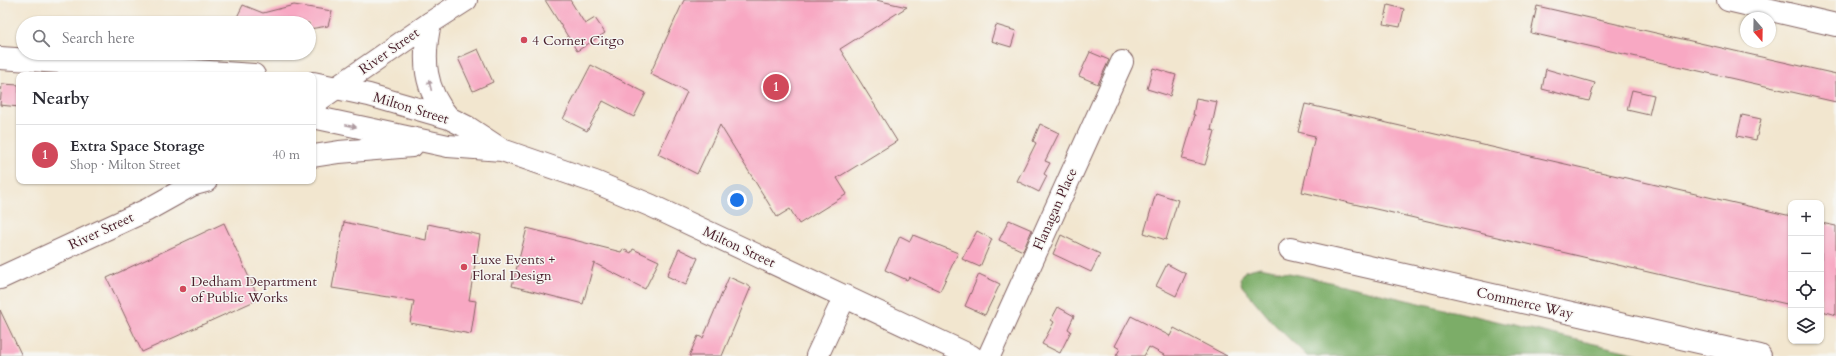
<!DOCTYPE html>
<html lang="en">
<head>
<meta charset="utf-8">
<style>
  :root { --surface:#fff; --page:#f2f2f3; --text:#2b2b33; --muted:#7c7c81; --line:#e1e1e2; --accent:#d1495b }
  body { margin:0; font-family:Cardo,serif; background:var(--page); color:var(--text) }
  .controls { position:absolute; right:12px; bottom:12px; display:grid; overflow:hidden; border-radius:8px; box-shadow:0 1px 3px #0004 }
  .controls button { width:36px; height:36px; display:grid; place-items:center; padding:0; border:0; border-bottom:1px solid var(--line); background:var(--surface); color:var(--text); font:20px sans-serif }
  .compass { position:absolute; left:1740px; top:12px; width:36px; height:36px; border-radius:50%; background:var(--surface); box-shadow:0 1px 3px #0004; rotate:160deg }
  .you { position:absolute; left:737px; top:200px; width:14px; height:14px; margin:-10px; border:3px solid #fff; border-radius:50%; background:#1a73e8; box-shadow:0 0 0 6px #1a73e833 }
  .badge { display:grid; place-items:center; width:26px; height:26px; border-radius:50%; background:var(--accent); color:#fff; font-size:13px; font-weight:700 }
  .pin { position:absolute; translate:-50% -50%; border:2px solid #fff; box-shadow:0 1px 4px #0006 }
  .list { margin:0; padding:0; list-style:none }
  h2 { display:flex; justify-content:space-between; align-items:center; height:52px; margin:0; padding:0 16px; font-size:17px }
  h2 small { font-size:13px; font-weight:400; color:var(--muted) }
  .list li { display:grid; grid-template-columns:26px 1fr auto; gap:12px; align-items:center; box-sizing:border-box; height:60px; padding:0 16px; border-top:1px solid var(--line) }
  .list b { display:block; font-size:15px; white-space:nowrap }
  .list p { margin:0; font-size:13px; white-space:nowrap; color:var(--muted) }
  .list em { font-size:13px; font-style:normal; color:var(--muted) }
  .icon { flex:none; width:22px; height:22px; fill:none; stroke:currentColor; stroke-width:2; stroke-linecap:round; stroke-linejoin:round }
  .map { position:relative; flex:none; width:1836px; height:356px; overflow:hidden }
  .search { position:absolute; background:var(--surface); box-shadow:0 1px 3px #0004; left:16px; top:16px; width:300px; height:44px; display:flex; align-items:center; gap:10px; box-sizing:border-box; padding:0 14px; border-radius:22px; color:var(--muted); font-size:15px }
  .panel { position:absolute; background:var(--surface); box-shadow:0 1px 3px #0004; left:16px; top:72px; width:300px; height:112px; border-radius:8px }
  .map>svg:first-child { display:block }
  .forest { fill:#7bad68; stroke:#62664a }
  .building { fill:#f8a8c3 }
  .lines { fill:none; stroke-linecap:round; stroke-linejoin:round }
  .minor-casing { stroke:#856564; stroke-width:24 }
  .tertiary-casing { stroke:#856564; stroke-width:24 }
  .primary-casing { stroke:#856564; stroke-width:24 }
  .minor { stroke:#fff; stroke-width:22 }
  .tertiary { stroke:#fff; stroke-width:22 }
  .primary { stroke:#fff; stroke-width:22 }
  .oneway { fill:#ae9aa0 }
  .poi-dot { fill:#d1495b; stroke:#f6f6f2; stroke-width:1.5 }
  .labels { text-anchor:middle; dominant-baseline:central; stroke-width:3; stroke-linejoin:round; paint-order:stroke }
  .poi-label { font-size:14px; fill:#4a1f2b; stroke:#f6f6f2; text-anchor:start }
  .street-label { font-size:14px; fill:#4a1f2b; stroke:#f6f6f2 }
</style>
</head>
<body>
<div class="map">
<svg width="1836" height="356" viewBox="0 0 1836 356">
  <rect width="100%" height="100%" fill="#f6f6f2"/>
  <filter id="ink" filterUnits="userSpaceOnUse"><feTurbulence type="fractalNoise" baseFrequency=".025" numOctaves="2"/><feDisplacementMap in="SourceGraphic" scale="8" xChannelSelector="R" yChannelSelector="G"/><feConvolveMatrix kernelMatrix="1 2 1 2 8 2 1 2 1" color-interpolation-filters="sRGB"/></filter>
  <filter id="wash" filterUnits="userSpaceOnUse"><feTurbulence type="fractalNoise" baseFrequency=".012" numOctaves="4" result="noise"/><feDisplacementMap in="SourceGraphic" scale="16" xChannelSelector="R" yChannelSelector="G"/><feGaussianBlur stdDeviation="0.9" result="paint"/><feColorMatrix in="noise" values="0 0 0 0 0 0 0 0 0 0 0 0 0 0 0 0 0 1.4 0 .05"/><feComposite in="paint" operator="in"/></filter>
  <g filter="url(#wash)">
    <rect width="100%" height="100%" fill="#f2e6cf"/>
    <!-- forest -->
    <path class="forest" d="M1260,267L1308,277L1646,356H1307L1274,324L1242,286L1240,279L1245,271Z"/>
    <g id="blocks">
      <!-- building -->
      <path class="building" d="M545,0H570L585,24L595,18L605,33L577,51Z
        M684,0H876L907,7L840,49L897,141L837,178L847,194L799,224L790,209L777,217L720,125L697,174L658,154L687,92L650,74Z
        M243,5L263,13L294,5L332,11L328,26L309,29V23H234Z
        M1388,5L1404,9L1400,27L1384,24Z
        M1537,6L1836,74V102L1531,33Z
        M996,25L1016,31L1011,47L991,41Z
        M478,49L493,82L473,91L458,58Z
        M1090,52L1109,60L1098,84L1079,76Z
        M591,65L646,93L634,117L603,101L587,131L563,119Z
        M1153,68L1176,75L1170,96L1147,89Z
        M1546,69L1595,83L1589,101L1542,89Z
        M2,84L19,85V107L0,105Z
        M1632,90L1654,95L1649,115L1627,110Z
        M1196,98L1217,102L1211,130L1215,131L1205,165L1182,159L1195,115H1193Z
        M1305,104L1791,216V305L1302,192L1315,136L1298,132Z
        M1742,115L1761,119L1756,140L1737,136Z
        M1040,124L1059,133L1045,161L1050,163L1044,174L1047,176L1039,192L1017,181L1036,143L1033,141Z
        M1156,193L1178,200L1166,240L1144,233Z
        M1009,220L1032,230L1023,251L999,240Z
        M344,222L426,240L428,224L480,235L469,300L476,301L471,334L410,323L414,301L332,288Z
        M224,223L259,299L142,352L107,278Z
        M1821,223L1836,226V315L1821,311Z
        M527,228L621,252L623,249L631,253L633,249L659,261L645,289L594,263L583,304L512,286Z
        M977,231L992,239L980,267L962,259Z
        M913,235L958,253L940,291L909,277L907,280L885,270L900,236L910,241Z
        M1061,235L1100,254L1091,272L1053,254Z
        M679,249L698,258L686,285L667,276Z
        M1167,264L1186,274L1176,296L1156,286Z
        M979,274L1000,284L985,315L965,306Z
        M729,277L751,287L722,356H689L698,336L703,338Z
        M1058,307L1074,316L1068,329L1071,331L1060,353L1042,344L1054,322L1051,320Z
        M0,310L22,356H0Z
        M1131,316L1170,336L1174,328L1227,356H1166L1149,347L1144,356H1116L1120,349L1115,346Z"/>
    </g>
  </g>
  <g filter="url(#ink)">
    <use href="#blocks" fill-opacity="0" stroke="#856564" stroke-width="1"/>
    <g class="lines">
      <!-- minor casing -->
      <g class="minor-casing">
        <path id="minor" d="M1290,249L1760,356
          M817,356L845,296
          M989,356L1122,62"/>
      </g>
      <!-- tertiary casing -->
      <g class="tertiary-casing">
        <path id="tertiary" d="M1728,0L1836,25
          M313,104L430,23L466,0
          M0,278L147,210L199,181"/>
      </g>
      <!-- primary casing -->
      <g class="primary-casing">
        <path id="primary" d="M430,23C422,59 424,90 449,118
          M0,58L254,75
          M313,83L369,95L449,118L467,127L502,150L595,182L652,206L971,356
          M313,117L448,146L502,150
          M313,156L339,152L412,146
          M195,184L206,181"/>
      </g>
      <!-- minor -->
      <use href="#minor" class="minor"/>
      <!-- tertiary -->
      <use href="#tertiary" class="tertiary"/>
      <!-- primary -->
      <use href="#primary" class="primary"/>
    </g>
    <!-- one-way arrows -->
    <defs><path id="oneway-solid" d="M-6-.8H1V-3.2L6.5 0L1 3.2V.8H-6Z"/></defs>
    <g class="oneway">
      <use href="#oneway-solid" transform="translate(430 85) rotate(-104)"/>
      <use href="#oneway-solid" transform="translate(351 126) rotate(12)"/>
    </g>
  </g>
  <!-- markers -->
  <g class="poi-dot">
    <circle cx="524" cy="40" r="4"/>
    <circle cx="464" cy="267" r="4"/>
    <circle cx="183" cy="289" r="4"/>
  </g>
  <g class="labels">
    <!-- poi labels -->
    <g class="poi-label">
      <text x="532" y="40">4 Corner Citgo</text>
      <text x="472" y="259">Luxe Events +<tspan x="472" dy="16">Floral Design</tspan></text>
      <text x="191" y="281">Dedham Department<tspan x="191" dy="16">of Public Works</tspan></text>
    </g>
    <!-- street labels -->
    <g class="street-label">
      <text transform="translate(389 51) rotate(-35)">River Street</text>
      <text transform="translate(411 108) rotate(17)">Milton Street</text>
      <text transform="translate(1055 209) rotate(-66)">Flanagan Place</text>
      <text transform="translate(101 231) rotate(-25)">River Street</text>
      <text transform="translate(739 247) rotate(25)">Milton Street</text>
      <text transform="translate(1525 303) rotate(13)">Commerce Way</text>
    </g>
  </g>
</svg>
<div class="controls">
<button>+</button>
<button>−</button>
<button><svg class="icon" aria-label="locate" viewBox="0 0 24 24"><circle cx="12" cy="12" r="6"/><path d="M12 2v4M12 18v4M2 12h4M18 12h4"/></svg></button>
<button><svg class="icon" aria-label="layers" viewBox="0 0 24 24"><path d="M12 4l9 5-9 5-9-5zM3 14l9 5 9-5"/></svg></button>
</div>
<svg class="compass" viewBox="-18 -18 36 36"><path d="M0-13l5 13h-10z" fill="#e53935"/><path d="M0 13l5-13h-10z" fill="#7c7c81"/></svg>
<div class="you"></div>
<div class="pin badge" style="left:776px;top:87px">1</div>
<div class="search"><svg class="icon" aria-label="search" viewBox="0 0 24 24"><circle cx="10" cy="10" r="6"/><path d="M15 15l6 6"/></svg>Search here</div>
<section class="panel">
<h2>Nearby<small></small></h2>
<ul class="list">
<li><span class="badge">1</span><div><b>Extra Space Storage</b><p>Shop · Milton Street</p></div><em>40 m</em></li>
</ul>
</section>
</div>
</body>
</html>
